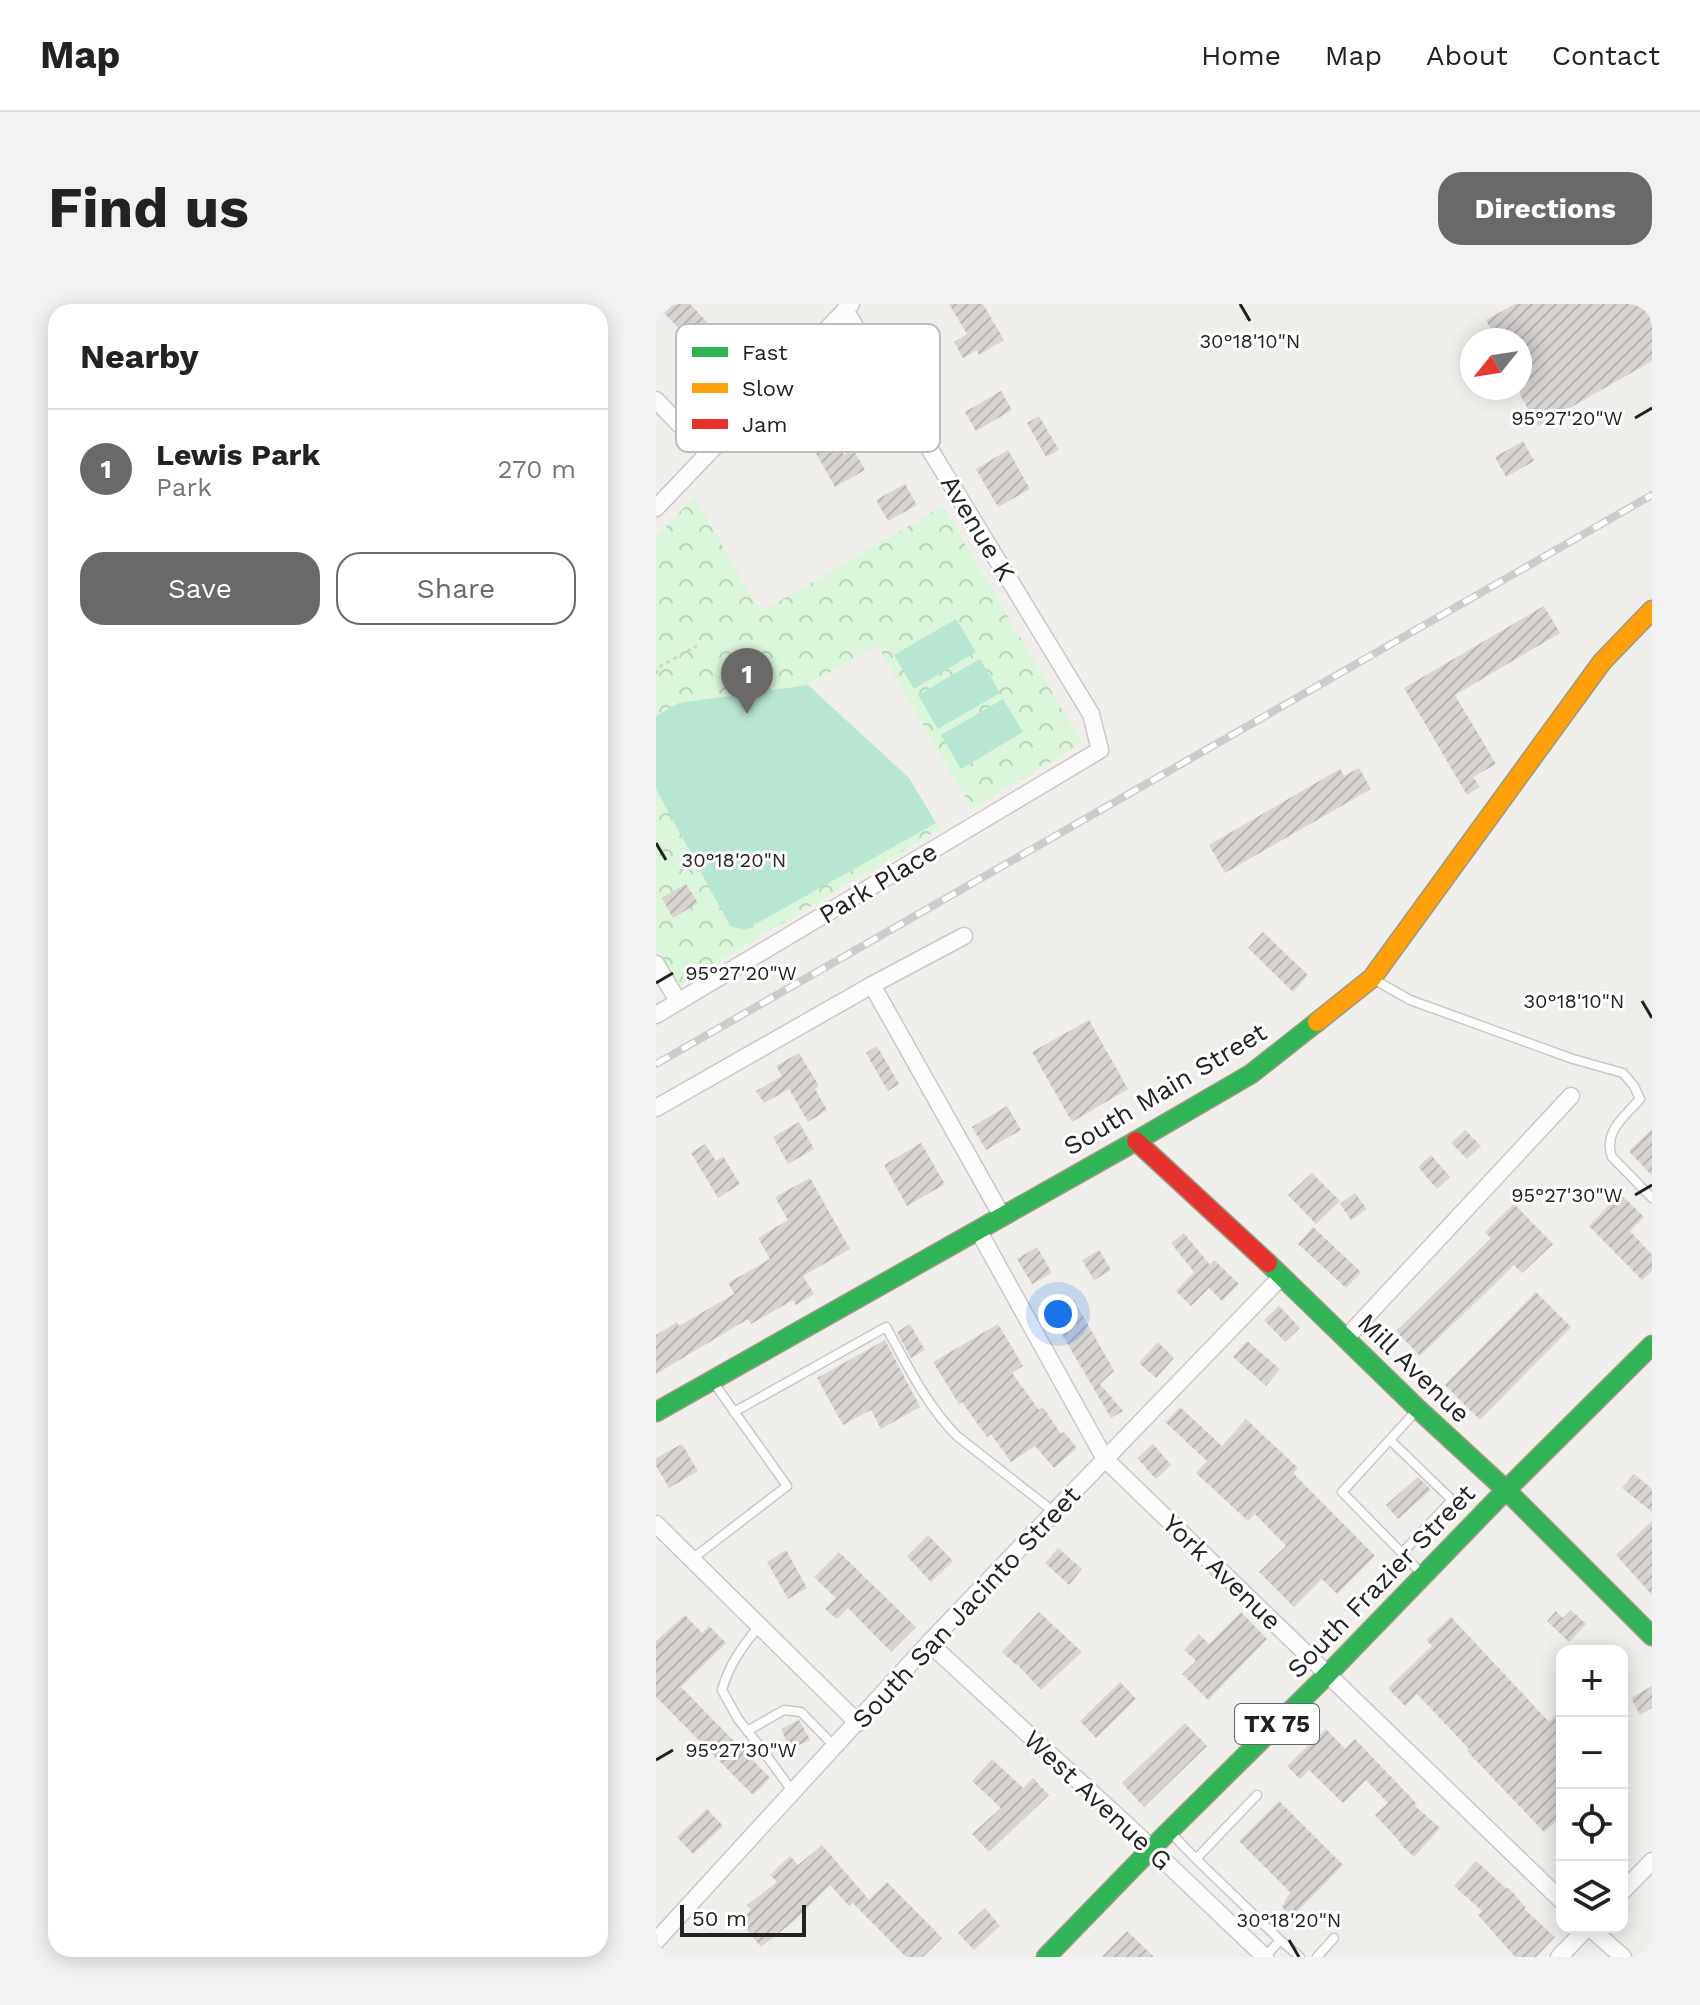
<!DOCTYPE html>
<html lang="en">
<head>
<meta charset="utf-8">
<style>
  :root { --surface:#fff; --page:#f2f2f2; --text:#222; --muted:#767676; --line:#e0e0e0; --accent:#6a6968 }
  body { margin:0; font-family:"Work Sans",sans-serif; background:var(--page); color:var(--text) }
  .controls { position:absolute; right:24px; bottom:24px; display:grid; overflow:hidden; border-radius:16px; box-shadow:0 4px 20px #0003 }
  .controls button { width:72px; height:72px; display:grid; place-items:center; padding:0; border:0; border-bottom:2px solid var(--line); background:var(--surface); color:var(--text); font:40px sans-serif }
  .compass { position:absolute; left:804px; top:24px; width:72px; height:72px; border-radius:50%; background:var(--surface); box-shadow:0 4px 20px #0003; rotate:240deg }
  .scale { position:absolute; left:24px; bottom:20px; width:126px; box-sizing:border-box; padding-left:8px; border:4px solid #222; border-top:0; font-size:22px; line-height:28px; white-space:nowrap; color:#222; -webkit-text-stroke:6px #fff; paint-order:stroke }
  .you { position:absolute; left:402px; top:1010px; width:28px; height:28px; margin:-20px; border:6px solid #fff; border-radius:50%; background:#1a73e8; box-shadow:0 0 0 12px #1a73e833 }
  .badge { display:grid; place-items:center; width:52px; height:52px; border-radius:50%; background:var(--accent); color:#fff; font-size:26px; font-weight:700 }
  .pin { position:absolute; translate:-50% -66px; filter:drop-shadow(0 2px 4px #0008) }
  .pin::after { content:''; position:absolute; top:42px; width:28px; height:24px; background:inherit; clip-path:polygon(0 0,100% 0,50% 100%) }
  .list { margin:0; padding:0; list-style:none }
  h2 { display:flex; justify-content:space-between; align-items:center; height:104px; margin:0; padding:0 32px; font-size:34px }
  h2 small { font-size:26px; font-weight:400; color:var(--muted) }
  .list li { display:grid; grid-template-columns:52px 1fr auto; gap:24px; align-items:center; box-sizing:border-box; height:120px; padding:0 32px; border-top:2px solid var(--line) }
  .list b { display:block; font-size:30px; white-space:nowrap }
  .list p { margin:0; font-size:26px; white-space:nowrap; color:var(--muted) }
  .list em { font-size:26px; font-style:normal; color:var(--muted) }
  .actions { display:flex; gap:16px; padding:24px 32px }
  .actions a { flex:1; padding:18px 0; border:2px solid var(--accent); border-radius:24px; text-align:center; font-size:28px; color:var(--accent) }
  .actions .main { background:var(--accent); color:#fff }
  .icon { flex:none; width:44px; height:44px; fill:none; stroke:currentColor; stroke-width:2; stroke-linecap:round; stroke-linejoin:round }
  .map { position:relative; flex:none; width:996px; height:1653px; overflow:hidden; border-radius:24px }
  header { display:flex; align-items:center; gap:48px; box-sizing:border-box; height:112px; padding:0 40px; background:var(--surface); border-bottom:2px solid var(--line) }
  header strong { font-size:38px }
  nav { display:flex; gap:44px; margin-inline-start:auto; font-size:28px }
  .intro { display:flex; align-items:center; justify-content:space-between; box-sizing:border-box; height:192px; padding:0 48px }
  h1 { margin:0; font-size:56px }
  .button { padding:20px 36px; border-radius:24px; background:var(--accent); color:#fff; font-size:28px; font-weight:700 }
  main { display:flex; gap:48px; padding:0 48px }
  aside { flex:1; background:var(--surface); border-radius:24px; box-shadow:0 4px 20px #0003 }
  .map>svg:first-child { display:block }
  .park { fill:url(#park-crowns) }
  .pitch { fill:#b7e6d2 }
  .building { fill:url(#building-hatch) }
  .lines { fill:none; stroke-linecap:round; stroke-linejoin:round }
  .lane-casing { stroke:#c9c8c7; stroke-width:11 }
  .street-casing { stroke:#c9c8c7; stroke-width:19 }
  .fast-casing { stroke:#999a82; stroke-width:21 }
  .slow-casing { stroke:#999a82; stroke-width:21 }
  .jam-casing { stroke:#999a82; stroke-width:21 }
  .path { stroke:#dccecd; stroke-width:3; stroke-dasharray:4 4; stroke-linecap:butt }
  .lane { stroke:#fdfcfc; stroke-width:8 }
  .street { stroke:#fdfcfc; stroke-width:16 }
  .fast { stroke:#30b455; stroke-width:18 }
  .slow { stroke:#ff9f0a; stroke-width:18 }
  .jam { stroke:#e5322d; stroke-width:18 }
  .rail-casing { stroke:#ccc; stroke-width:8 }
  .rail { stroke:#fff; stroke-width:5; stroke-dasharray:15; stroke-linecap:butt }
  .ticks { fill:none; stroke:#222; stroke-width:3 }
  .labels { text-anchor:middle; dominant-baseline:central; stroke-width:6; stroke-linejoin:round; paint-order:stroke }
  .shield { fill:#fff; stroke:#646464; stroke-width:2 }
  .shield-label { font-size:24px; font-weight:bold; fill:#222 }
  .street-label { font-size:26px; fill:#222; stroke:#fff }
  .key { fill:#fff; stroke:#bdbdbd; stroke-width:2 }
  .key-label { font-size:22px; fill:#222 }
  .ticks-label { font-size:20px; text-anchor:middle; fill:#222; stroke:#fff; stroke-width:6; stroke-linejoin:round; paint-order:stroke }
</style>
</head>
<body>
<header>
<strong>Map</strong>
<nav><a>Home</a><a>Map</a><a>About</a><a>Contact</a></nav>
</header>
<div class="intro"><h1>Find us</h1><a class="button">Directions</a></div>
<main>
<aside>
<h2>Nearby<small></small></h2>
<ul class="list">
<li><span class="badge">1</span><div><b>Lewis Park</b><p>Park</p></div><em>270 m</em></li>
</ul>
<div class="actions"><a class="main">Save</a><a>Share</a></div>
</aside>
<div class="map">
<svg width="996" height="1653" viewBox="0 0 996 1653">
  <defs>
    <pattern id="park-crowns" width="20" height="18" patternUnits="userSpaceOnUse" patternTransform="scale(2)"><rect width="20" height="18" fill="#daf5da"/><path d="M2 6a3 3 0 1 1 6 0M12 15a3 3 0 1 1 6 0" fill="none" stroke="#bbd2bb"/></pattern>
    <pattern id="building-hatch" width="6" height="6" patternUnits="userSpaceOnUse" patternTransform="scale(2)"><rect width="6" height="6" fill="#d7d4d2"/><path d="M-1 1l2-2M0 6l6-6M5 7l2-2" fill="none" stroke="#b8b6b4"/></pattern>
  </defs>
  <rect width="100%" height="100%" fill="#f0eeeb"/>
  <!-- park -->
  <path class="park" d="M38,193L105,308L287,202L426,439L316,505L221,341L152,381L253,474L283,525L22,682L0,643V233Z"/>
  <!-- pitch -->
  <path class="pitch" d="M300,315L320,348L258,385L238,351Z
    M324,355L344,389L282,425L262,391Z
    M152,381L253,474L280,519L89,626L74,622L0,485V412L23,399Z
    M347,395L367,428L305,465L285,431Z"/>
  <!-- building -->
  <path class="building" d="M18,0H34L54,21L36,38L8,9Z
    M293,0H327L348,36L323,51L321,46L307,54L298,38L311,30Z
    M859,0H996V57L882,122L864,91V36H815L835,25L830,16Z
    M187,68L207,102L171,123L188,151L197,145L209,166L179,183L140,114L176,93L168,80Z
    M345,87L356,106L320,127L309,108Z
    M383,112L403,146L390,153L371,119Z
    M867,137L878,157L850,173L839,153Z
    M352,146L374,185L342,203L320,165Z
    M249,180L261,201L232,217L220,196Z
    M888,302L904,329L799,391L840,460L817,473L824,483L811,491L748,384Z
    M703,464L715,485L569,569L553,541L684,465L688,472Z
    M30,580L42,599L17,614L6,594Z
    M607,628L652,671L637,688L592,644Z
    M433,716L472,785L416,818L376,748Z
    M221,742L243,780L232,787L210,749Z
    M143,749L163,782L159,785L171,806L152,818L133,785L108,799L100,787L126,772L120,762Z
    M351,802L365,826L330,846L316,823Z
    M143,818L158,845L132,860L117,833Z
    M996,825V872L973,847Z
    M809,826L825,842L811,855L795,839Z
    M265,839L289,880L251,902L228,861Z
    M49,840L60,857L67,852L84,880L62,894L35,849Z
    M775,851L794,873L781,885L762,863Z
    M656,869L684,897L660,920L632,891Z
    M154,874L194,945L147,972L158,990L140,1001L137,996L95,1020L92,1015L0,1070V1031L21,1018L23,1022L78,990L72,979L114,955L102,934L132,916L119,893Z
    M699,889L711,905L695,916L684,900Z
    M964,890L988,913L974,927L996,951V967L986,976L933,922Z
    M858,900L897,940L866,969L858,961L764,1052L740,1027L835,934L829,928Z
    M657,923L705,968L690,984L642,940Z
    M528,929L554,961L558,956L583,980L566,997L553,984L535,1002L520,987L538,968L515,939Z
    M381,943L396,969L376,980L361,955Z
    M443,946L455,966L438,976L426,956Z
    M880,988L915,1023L824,1116L789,1081Z
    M418,996L458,1067L444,1080L467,1107L455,1114L394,1010Z
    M623,1002L644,1024L629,1038L608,1016Z
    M254,1020L269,1046L255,1054L241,1028Z
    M342,1020L367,1062L356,1069L383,1106L387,1103L405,1130L408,1128L421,1144L398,1164L379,1142L355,1158L335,1130L331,1133L306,1098L303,1100L277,1058Z
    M229,1036L264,1103L225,1125L215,1106L187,1121L161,1074Z
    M591,1037L624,1065L610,1082L577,1053Z
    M502,1038L518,1054L500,1074L483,1059Z
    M524,1103L566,1142L590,1115L642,1164L637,1169L719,1252L681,1290L666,1275L638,1303L603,1268L630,1242L599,1210L592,1217L540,1169L551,1157L508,1117H511Z
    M26,1140L42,1167L13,1184L0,1162V1154Z
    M497,1140L515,1161L500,1175L481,1154Z
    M978,1170L996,1185V1208L966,1184Z
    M762,1173L775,1186L742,1215L730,1201Z
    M996,1217V1291L960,1251Z
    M272,1231L297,1257L275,1278L251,1252Z
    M402,1244L426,1265L413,1281L389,1259Z
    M130,1246L151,1284L132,1295L111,1258Z
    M183,1248L260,1323L235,1348L192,1304L181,1315L169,1305L180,1294L158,1273Z
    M915,1306L930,1320L913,1338L891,1317L900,1307L907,1314Z
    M383,1308L426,1348L385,1386L361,1360L360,1361L346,1348Z
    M585,1308L611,1335L552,1396L526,1370L540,1357L528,1346L543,1330L553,1340Z
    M29,1311L46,1329L53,1322L70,1339L25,1383L114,1474L97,1491L0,1393V1337Z
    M795,1313L893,1418L906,1405V1512L888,1528L811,1447L813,1445L761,1390L749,1402L732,1384L776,1342L770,1336Z
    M464,1378L480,1395L440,1434L424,1417Z
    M996,1382V1404L984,1411L975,1394Z
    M143,1416L154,1436L134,1445L125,1425Z
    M529,1419L551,1442L488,1503L466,1479Z
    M670,1425L689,1445L699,1435L761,1500L759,1502L784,1524L758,1553L744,1540L745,1539L719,1511L732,1499L710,1476L687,1499L653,1466L644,1475L631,1462Z
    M336,1455L367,1484L377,1474L393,1491L333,1548L316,1530L345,1504L316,1477Z
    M623,1497L687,1561L636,1613L626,1603L634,1588L583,1537Z
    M51,1505L67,1522L37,1550L21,1533Z
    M166,1541L213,1596L231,1578L286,1634L267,1653H250L197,1599L193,1602L174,1581L138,1617L105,1643L83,1616L95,1606L91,1601L121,1578L114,1571L134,1552L142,1561Z
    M820,1557L851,1585L853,1584L870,1604L868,1605L899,1633L880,1653H859L822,1611L826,1607L798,1582Z
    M329,1604L344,1622L318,1646L302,1629Z
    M471,1627L498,1653H446Z"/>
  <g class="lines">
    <!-- lane casing -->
    <g class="lane-casing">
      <path id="lane" d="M719,676L754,696L917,755L967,769L978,782L984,795C968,813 947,828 956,853L996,894
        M78,1108L230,1023C251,1060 270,1101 301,1132L398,1208
        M734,1136L796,1196L746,1249L686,1188L761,1106
        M746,1249L764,1268
        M36,1255L131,1182L58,1079
        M103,1322C87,1342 73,1360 66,1386L82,1415L105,1444L137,1488
        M91,1427L128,1406L145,1408L179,1443
        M601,1491L540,1555L624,1636
        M516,1530L540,1555
        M609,1653L624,1636L644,1653
        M661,1653L678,1634"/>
    </g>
    <!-- street casing -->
    <g class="street-casing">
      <path id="street" d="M0,96L52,150
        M0,204L195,0
        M0,660L22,697
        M216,681L346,912
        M0,711L444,446L435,410L189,6
        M0,804L216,681L308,632
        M322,926L449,1155L906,1597
        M690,1034L915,792
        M0,1220L202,1419
        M273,1339L474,1524L609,1653
        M966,1588L996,1557
        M933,1623L967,1653
        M0,1637L273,1339L398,1208L625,973
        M903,1653L932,1623"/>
    </g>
    <!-- fast casing -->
    <g class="fast-casing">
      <path id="fast" d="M612,959L762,1105L850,1186L996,1332
        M0,1108L480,837L595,770L661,718
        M390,1653L495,1545L672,1370L850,1186L996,1041"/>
    </g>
    <!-- slow casing -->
    <g class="slow-casing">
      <path id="slow" d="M661,718L716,674L946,358L996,306"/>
    </g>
    <!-- jam casing -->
    <g class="jam-casing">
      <path id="jam" d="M480,837L612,959"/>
    </g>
    <!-- path -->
    <path class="path" d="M0,370L3,363L41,342"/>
    <!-- lane -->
    <use href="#lane" class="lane"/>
    <!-- street -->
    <use href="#street" class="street"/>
    <!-- fast -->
    <use href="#fast" class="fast"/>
    <!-- slow -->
    <use href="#slow" class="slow"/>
    <!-- jam -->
    <use href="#jam" class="jam"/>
    <!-- rail casing -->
    <g class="rail-casing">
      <path id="rail" d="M0,760L996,191"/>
    </g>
    <!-- rail -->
    <use href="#rail" class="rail"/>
  </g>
  <!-- ticks -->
  <path class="ticks" d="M584,0L594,17M979,114L996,104M0,539L10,556M0,679L17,669M986,697L996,714M979,891L996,881M0,1456L17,1446M633,1636L643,1653"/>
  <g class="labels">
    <!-- shield labels -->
    <rect class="shield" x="579" y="1400" width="84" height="40" rx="6"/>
    <g class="shield-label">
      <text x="621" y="1420">TX 75</text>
    </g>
    <!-- street labels -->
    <g class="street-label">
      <text transform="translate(322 224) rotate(59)">Avenue K</text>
      <text transform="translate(222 579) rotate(-31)">Park Place</text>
      <text transform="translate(509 785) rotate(-31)">South Main Street</text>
      <text transform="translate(758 1064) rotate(44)">Mill Avenue</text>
      <text transform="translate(566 1268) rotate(44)">York Avenue</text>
      <text transform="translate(725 1277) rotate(-46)">South Frazier Street</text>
      <text transform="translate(310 1303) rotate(-47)">South San Jacinto Street</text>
      <text transform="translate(442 1496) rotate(43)">West Avenue G</text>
    </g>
  </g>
  <!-- legend -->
  <rect x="20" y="20" width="264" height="128" rx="12" class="key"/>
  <rect x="36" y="43" width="36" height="10" fill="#30b455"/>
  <rect x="36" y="79" width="36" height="10" fill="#ff9f0a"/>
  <rect x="36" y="115" width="36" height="10" fill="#e5322d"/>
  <g class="key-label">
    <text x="86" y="56">Fast</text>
    <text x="86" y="92">Slow</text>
    <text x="86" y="128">Jam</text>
  </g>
  <g class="ticks-label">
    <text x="594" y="44">30°18'10"N</text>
    <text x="911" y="121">95°27'20"W</text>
    <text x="78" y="563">30°18'20"N</text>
    <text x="85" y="676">95°27'20"W</text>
    <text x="918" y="704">30°18'10"N</text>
    <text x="911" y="898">95°27'30"W</text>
    <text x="85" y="1453">95°27'30"W</text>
    <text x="633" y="1623">30°18'20"N</text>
  </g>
</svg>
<div class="controls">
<button>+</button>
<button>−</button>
<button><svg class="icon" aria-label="locate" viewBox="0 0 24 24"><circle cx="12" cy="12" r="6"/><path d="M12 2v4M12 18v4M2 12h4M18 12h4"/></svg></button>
<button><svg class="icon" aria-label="layers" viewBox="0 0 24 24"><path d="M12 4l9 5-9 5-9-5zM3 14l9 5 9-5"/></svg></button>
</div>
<svg class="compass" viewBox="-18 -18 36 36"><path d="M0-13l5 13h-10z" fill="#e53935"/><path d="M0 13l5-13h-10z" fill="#767676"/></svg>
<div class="scale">50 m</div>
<div class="you"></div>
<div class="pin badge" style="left:91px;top:410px">1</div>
</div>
</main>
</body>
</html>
